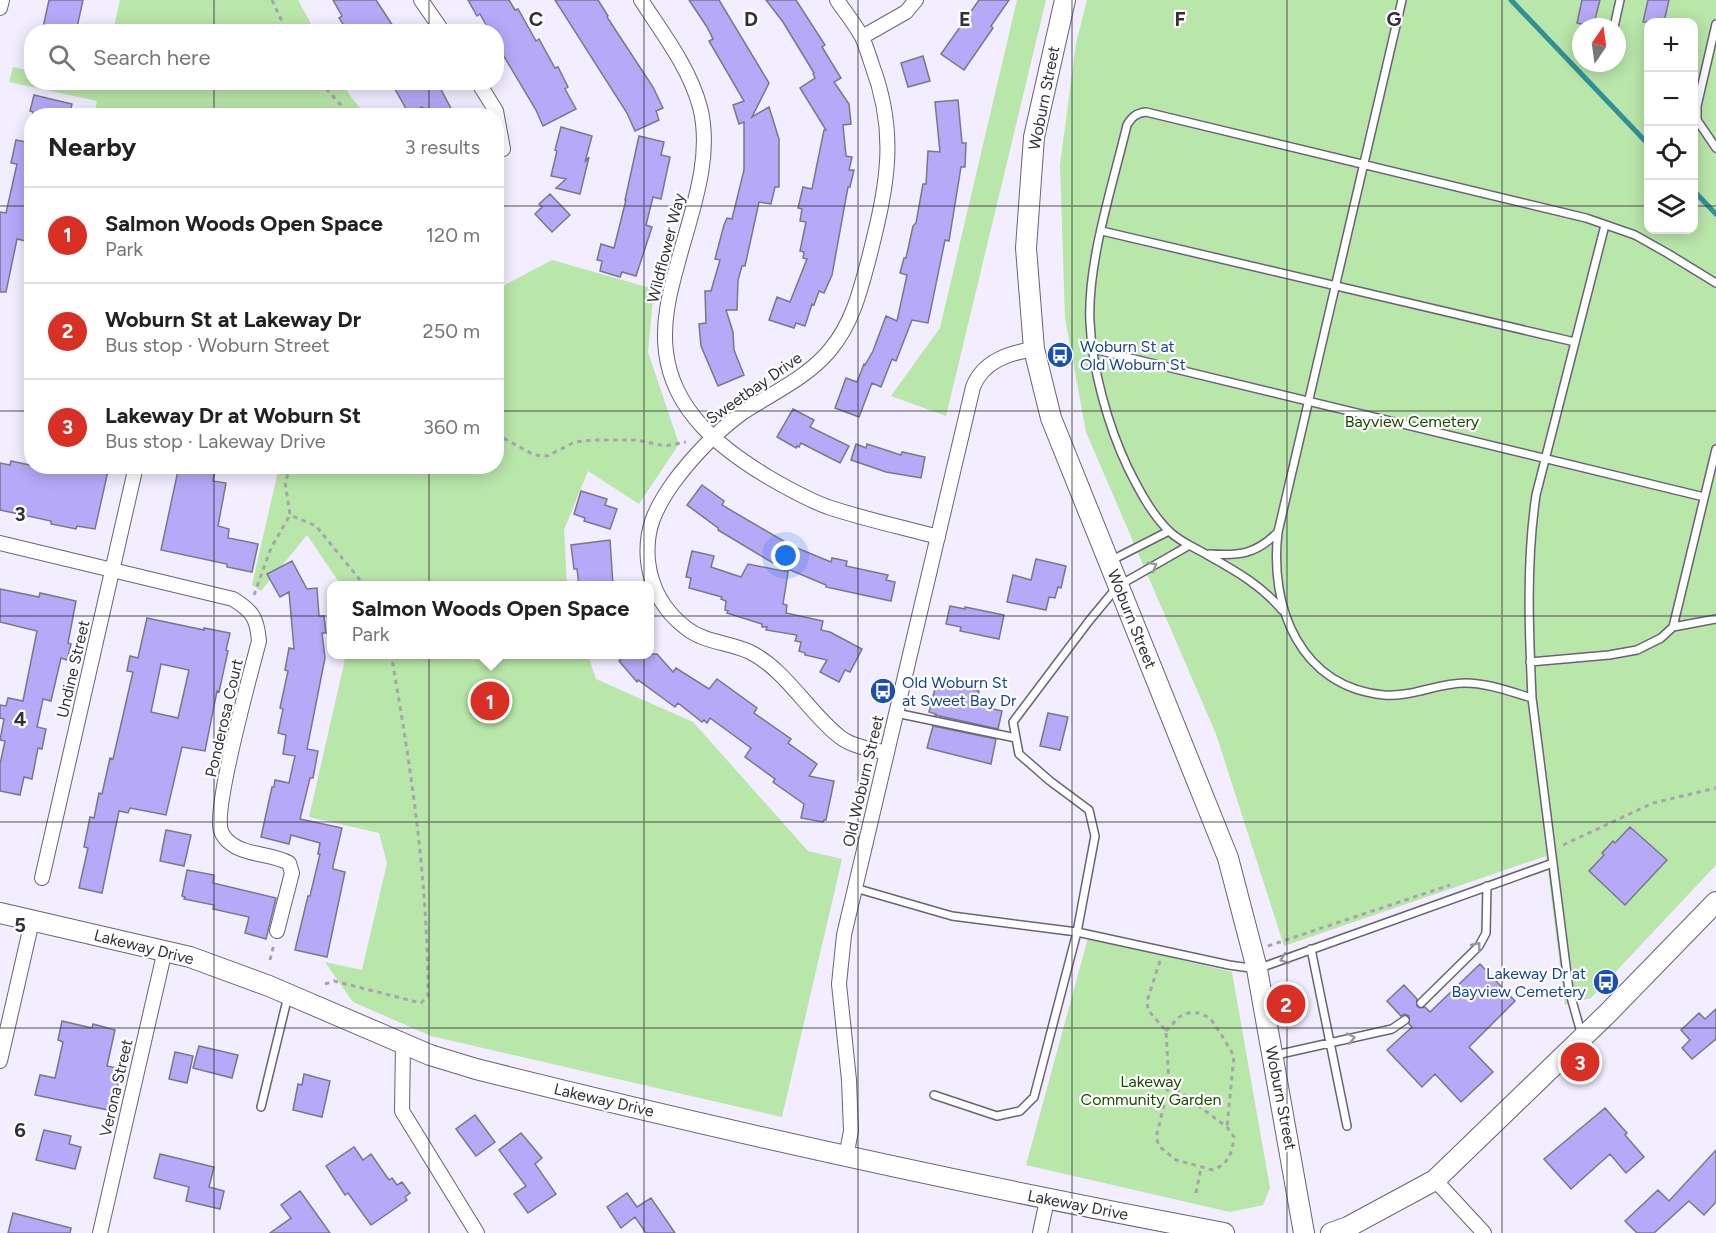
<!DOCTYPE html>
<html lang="en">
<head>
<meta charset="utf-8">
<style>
  :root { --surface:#fff; --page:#f6f6f6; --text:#222; --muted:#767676; --line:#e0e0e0; --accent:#d93025 }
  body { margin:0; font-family:Figtree,sans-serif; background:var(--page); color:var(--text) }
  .controls { position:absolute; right:18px; top:18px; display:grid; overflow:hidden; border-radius:12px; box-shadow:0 3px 15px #0003 }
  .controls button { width:54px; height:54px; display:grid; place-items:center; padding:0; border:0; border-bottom:2px solid var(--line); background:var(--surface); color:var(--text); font:30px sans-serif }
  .compass { position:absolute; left:1572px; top:18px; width:54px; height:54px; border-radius:50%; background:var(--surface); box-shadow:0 3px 15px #0003; rotate:13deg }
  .you { position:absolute; left:786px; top:556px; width:21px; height:21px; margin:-15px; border:4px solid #fff; border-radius:50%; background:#1a73e8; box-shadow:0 0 0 9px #1a73e833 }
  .badge { display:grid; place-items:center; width:39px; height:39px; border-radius:50%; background:var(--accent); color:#fff; font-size:20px; font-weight:700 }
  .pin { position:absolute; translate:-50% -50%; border:3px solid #fff; box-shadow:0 2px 6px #0006 }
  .popup { position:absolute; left:327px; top:581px; width:327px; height:78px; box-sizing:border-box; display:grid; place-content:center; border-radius:12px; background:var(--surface); filter:drop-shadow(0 2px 4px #0005); font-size:20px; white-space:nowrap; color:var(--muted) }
  .popup b { font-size:22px; color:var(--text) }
  .popup::after { content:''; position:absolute; left:50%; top:100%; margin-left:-12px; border:12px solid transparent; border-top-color:var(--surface) }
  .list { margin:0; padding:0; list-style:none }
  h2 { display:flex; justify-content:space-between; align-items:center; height:78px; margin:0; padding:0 24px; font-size:26px }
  h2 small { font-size:20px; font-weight:400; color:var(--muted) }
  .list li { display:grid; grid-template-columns:39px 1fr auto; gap:18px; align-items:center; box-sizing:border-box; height:96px; padding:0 24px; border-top:2px solid var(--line) }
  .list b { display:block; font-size:22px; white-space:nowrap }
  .list p { margin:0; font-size:20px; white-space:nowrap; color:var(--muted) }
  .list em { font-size:20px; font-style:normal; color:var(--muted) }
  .icon { flex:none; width:33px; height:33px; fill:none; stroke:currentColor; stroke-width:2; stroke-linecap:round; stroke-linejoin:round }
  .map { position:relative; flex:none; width:1716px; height:1233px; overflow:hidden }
  .search { position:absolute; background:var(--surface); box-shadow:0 3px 15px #0003; left:24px; top:24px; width:480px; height:66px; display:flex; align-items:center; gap:15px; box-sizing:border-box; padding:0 21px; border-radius:24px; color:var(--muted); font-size:22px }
  .panel { position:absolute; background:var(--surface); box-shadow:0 3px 15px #0003; left:24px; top:108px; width:480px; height:366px; border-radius:24px }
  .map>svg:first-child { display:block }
  .green { fill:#b9e6a9; fill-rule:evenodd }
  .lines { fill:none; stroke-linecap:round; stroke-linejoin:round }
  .stream { stroke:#329099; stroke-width:5 }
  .building { fill:#b5a9f8; stroke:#79778b; stroke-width:1.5; fill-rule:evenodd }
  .lane-casing { stroke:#686376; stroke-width:10 }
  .street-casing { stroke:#686376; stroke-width:16 }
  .secondary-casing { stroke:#686376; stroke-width:22 }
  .path { stroke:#a7a3b1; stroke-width:3; stroke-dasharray:4.5 4.5; stroke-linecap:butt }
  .lane { stroke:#fff; stroke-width:7 }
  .street { stroke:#fff; stroke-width:14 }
  .secondary { stroke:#fff; stroke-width:20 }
  .oneway { stroke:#98979c }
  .grid { fill:none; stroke:#322f38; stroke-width:1.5; stroke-opacity:0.55 }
  .labels { text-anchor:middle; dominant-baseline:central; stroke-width:4.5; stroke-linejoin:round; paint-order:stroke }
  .street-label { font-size:16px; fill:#322f38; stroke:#fff }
  .transit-label { font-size:16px; fill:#164399; stroke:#fff; text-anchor:start }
  .park-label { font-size:16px; fill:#194900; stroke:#fff }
  .grid-label { font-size:20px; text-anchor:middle; font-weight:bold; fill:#322f38; stroke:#fff; stroke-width:4.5; stroke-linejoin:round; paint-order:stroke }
</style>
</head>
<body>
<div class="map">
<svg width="1716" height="1233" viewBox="0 0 1716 1233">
  <rect width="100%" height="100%" fill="#f2edff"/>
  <!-- green -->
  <path class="green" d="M120,0H298L315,31H113Z
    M1017,0H1046L946,416L891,396L940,328Z
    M1087,0H1716V865L1591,998L1565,1005L1546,856L1284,946L1216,734L1086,432L1065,318L1060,165L1076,43ZM1648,22H1694V230H1648ZM1581,27H1617V63H1581Z
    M13,67L31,71L32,82L79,83L100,87L102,82L343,83L351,97L366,115H94L97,101L9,82Z
    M552,260L654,289L648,352L679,444L639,504L588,471L564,530L567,585H341L307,535L261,591L252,585L279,467L496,466L497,289Z
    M346,655H588L596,679L693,722L808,851L842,859L782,1117L431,1036L353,1002L325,962L362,970L387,863L379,833L309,817Z
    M1088,938L1232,972L1270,1188L1263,1205L1230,1212L1026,1165Z"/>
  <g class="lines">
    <!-- stream -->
    <path class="stream" d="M1511,0L1648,144
      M1694,191L1716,214"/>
  </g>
  <!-- building -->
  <path class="building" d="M49,0H83L76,32H42Z
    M333,0H376L397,32H348L339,18L342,16Z
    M468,0H509L515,10L518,9L536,41L539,39L555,68L558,67L568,87L565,89L576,109L543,126L536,110L496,43V32H490L480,14L477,16Z
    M555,0H598L608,16L607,17L653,87L663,108L656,111L659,120L635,131L627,113Z
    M689,0H719L769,83L752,117L769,107L779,139V187H775L771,204L759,202L745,266H742L738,280L737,310H726L733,332L734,350L744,375L718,386L701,346L699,324L706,323L705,291H711L720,260L715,259L724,225L727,218L732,219L744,170V122L739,124L733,105L744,101L709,41L713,39L707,27Z
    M766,0H796L825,45L822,47L841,78L834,82L849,104L851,124L843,125L846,156L852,157L849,170H854L850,187H848L832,275L824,293L819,291L814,305L812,304L805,326L796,323L794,328L769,320L777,297L790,302L807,259L803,258L804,252L800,251L806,222L800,221L802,209L798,208L803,187L812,189L824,130H826L800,88L815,78L813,74L814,73L783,22Z
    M979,0H1009L991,26L993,28L964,70L941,54Z
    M1582,0H1600L1593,27L1577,23Z
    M1648,0H1669L1664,22H1643Z
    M923,56L930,81L908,87L901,63Z
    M391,82H437L455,116H431L426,108L424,109L422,107L409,114Z
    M34,95L72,104L69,116H33V112L30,111Z
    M958,100L962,143H966L965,167H961L949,241L945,240L928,323L912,320L896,361L892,359L881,387L872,383L859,417L835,408L846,378L857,382L864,364L865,365L873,351L886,316L897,321L907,275L900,273L904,258H906L913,226L916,223L923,184H926L928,151L940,152L935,102Z
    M561,127L592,136L585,162L589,157L580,194L556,188L566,179L551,176L557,151L555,150Z
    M639,136L664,142L661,155L670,157L661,199L653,197L646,225L652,227L636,276L622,272L620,277L600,271L602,261L597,260L601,244L614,248L626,200H625Z
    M16,140L32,143V233L30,242L17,239L6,292H0V212L6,213L17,164L11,163Z
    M550,194L570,215L552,232L535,214L542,207L539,204Z
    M793,409L814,420L810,427L849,446L840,463L801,443L799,447L797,446L796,448L777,437Z
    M856,444L866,448L867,444L901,455L902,452L925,457L921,478L886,472L851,460Z
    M11,461L58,471L59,466H95V469L108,471L95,529L77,526L76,529L51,524V521L0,510V463L10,465Z
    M179,466H216L213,481L226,483L218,526L229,529L228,538L258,544L252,572L227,567V564L161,550Z
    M702,485L724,501L722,505L792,546L831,562L832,558L847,561L846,566L888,575L886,580L895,582L891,601L826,587V585L788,569V572L718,530V528L687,505Z
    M581,491L607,499L605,505L617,509L610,529L584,521L585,518L574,514Z
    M610,540L613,585H579L577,569H574L571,545Z
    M692,551L714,556L711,567L741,577L748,564L788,572L783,604L787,605L786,613L823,621L821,630L830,632L862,649L850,672L845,670L839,682L820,672L827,660L805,655V653L799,651L801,642L795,641L797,635L766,630L767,627H762V624L727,613L728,611L725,610L726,601L721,599L722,597L689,588L691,578L686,577Z
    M1036,559L1066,566L1061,588L1058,587L1055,598L1049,597L1046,610L1007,602L1013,575L1031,580Z
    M292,561L307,589L317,588L319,616H324L326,633H322L325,658L307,749L318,751L313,778H310L300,819L342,828L333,866V869L345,872L327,957L295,950L308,896H310L320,854H318L320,843L291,835L289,844L261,837L272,787H274L275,780L289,783L295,756L283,754L286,735L278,733L283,709L280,708L288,671L285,670L289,648L294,649L289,592L280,597L267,574Z
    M0,589L39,597L40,593L76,601L68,643L71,644L67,660L61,658L51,701L43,699L37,727L46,729L42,749L38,748L32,779L24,777L20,795L0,791V764L5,741L0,740L4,719L0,718V705L6,706L8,698L23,701L37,631L0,622Z
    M950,606L965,609V607L1004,615L999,639L960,631L961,627L946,624Z
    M147,618L204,630V628L230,633L226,650L228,651L219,692L217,691L205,751L182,747L166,815L130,808L128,813L119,811L102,893L79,888L88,848L84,847L90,817L94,818L99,793L102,794L110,758L113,759L133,672L127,671L130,656L138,658ZM161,664L189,670L178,718L151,712Z
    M626,654H657L673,672L676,668L709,689L717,679L757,708L754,713L791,739L788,743L817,764L809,776L834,781L826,820H824L823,822L801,818L804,804L773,782L775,779L745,757L751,748L710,718L707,723L704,720L702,722L678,703L675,707L638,680L637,682L619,661Z
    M937,681L979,691L976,705L1002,711L998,729L935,715L936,714L929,712Z
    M1048,713L1068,717L1060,750L1040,746Z
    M933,726L996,739L991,764L927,748Z
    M1630,827L1667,860L1625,905L1589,871L1604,855L1602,853L1613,841L1615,843Z
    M166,830L191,835L184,866L160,861Z
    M187,870L214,875L213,883L276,898L266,939L245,933L249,917L213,909L214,905L184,899L185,897L182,896Z
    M1480,964L1515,1001L1469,1047L1493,1072L1461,1102L1435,1074L1422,1087L1387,1050L1412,1027L1409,1024V1016L1405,1014L1401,1016L1387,1001L1404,985L1417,999V1006L1420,1008L1425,1007L1430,1012Z
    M1716,1009V1039L1692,1059L1682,1048L1690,1040L1681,1030L1699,1013L1705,1019Z
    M62,1021L92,1028L93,1024L115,1030L107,1066L121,1069L113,1111L35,1095L40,1075L55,1078L63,1042L58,1040Z
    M199,1046L238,1055L232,1078L193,1068Z
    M175,1052L193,1056L187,1083L169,1079Z
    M304,1074L330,1081L322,1117L293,1110L298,1084L302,1085Z
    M1605,1108L1627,1133L1625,1135L1644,1157L1626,1173L1610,1154L1571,1189L1544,1159Z
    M475,1115L495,1142L476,1156L456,1129Z
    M44,1130L71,1136L69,1144L81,1147L75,1169L36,1160Z
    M521,1133L542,1158L535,1164L556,1194L528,1213L514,1194L526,1186L499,1150Z
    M354,1147L363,1160L371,1154L389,1180L392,1178L397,1185L402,1182L410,1193L405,1197L407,1200L371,1225L348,1193L345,1195L326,1166Z
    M1716,1150V1202L1704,1215L1689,1201L1654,1233H1637L1625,1221L1658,1190L1669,1201Z
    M160,1154L214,1167L209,1187L224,1191L220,1209L186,1201L189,1187L154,1178Z
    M300,1191L330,1233H270L291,1218L281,1205Z
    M627,1193L637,1207L651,1198L675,1233H646L635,1217L621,1228L607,1207Z
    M13,1213L71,1228L70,1233H8Z"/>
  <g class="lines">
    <!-- lane casing -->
    <g class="lane-casing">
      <path id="lane" d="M1402,0L1278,532C1269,607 1300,687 1384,695C1412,697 1438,683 1465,683C1488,683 1511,692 1532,698L1569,990L1582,1036
        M1716,24L1697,106V120L1716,148
        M1614,27L1620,0
        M1102,231L1575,342
        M1093,349L1704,497
        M1188,546L1118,586L1089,621L1013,722L1019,754L1050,781L1089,810L1095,836L1077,932L1229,965L1257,969L1553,863
        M1210,554C1240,556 1256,554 1278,532
        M1110,561L1169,531
        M1282,610C1262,586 1236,571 1209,556C1196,548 1182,543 1170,532C1152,515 1139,490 1128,468C1108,426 1092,369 1090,322C1087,263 1113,184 1127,125C1132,117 1136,113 1146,112L1586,218L1635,235L1667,253L1716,283
        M1673,627L1716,449
        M1530,662L1609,655L1637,650L1661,638L1673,627L1716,619
        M1532,698C1529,630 1526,563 1536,495L1605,225
        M896,713L1016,738
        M855,888L952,916L1077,932L1034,1097L1020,1111L997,1116L934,1095
        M1311,949L1347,1126
        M1421,1003L1479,946L1486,933L1487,886
        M1276,1055L1392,1029L1405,1020
        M261,1107L288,996"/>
    </g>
    <!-- street casing -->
    <g class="street-casing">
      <path id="street" d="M421,0L443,32
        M641,0C663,34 689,67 700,107C713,158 691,213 678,262C670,291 662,321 666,352C673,411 720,448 768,477C787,488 806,499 828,507C864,519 901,527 938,537
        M837,0C845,12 855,24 862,37C866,46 869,56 872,65C898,134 887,186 870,254C861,288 853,323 830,350C807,378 772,393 742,413C715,433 693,456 673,483C655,509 645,529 648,561C651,588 664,611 686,628C705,643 729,642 750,652C786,670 809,713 840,737C853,747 871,749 887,753
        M0,8L2,0
        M862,37L906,12L916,0
        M478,82L496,111L503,149
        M0,543L233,599C252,611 257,617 259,641C251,672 213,808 221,831C222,834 226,840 229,842C245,856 271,853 289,863L292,873L277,931
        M42,878L136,466
        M403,1044L402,1111L477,1233
        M0,1061L32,921
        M846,1157L851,1131L849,1080L839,984L844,935L973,387C983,361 1009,353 1034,349
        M1435,1180L1484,1233
        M100,1233L165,950
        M1040,1233L1047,1200"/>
    </g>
    <!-- secondary casing -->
    <g class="secondary-casing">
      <path id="secondary" d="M1065,0L1034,137L1026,248L1034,349L1051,418L1228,858L1257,969L1304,1233
        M0,913L190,957L269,986L430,1055L476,1069C724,1131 973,1186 1224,1233
        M1331,1233L1348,1227L1435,1180L1608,1013L1716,902"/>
    </g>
    <!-- path -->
    <path class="path" d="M272,0L287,32
      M320,82L341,105L348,116
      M496,434L534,455L547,456L575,442L594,440H637L665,446L686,442
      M291,466L285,482L290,515L316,526L365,586
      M254,595L271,548L290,515
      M1563,845L1653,803L1716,788
      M1268,946L1450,885
      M270,960L274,944
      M1160,961L1147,1001L1148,1010L1166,1031L1169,1084L1156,1138L1160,1147L1176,1160L1213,1170C1229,1163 1232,1154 1234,1137L1227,1127L1169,1084
      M325,984L334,981L421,1003L428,996C428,881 411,767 391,654
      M1166,1031L1179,1017L1188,1013H1199L1210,1018L1221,1034L1234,1056L1227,1127
      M1196,1193L1201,1168"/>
    <!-- lane -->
    <use href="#lane" class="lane"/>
    <!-- street -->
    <use href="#street" class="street"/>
    <!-- secondary -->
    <use href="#secondary" class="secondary"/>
  </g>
  <!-- one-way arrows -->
  <defs><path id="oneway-chevron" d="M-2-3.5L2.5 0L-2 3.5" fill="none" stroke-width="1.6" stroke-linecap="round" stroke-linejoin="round" transform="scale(1.5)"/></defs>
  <g class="oneway">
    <use href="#oneway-chevron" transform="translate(1153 566) rotate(-30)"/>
    <use href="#oneway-chevron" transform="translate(1477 946) rotate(-51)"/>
    <use href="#oneway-chevron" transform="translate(1284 959) rotate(160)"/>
    <use href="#oneway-chevron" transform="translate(1351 1038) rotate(-12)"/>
  </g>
  <!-- grid -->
  <path class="grid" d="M214,0V32M429,0V32M644,0V1233M858,0V1233M1072,0V1233M1287,0V1233M1502,0V1233M214,82V116M429,82V116M0,206H32M496,206H1648M1694,206H1716M0,411H32M496,411H1716M214,466V1233M429,466V1233M0,616H1716M0,822H1716M0,1028H1716"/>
  <!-- icons -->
  <defs>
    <g id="bus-disc" transform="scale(1.35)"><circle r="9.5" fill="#1a4fb4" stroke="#fff"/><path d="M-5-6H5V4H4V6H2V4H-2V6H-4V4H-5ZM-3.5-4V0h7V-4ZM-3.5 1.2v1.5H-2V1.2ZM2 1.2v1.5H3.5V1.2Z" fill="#fff"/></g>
  </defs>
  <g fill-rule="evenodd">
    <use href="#bus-disc" x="1060" y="355"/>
    <use href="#bus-disc" x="883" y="691"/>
    <use href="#bus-disc" x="1606" y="982"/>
  </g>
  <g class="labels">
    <!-- street labels -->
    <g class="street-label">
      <text transform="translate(1044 98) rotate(-79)">Woburn Street</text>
      <text transform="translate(666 248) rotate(-76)">Wildflower Way</text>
      <text transform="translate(754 388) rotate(-35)">Sweetbay Drive</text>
      <text transform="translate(1132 619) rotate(68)">Woburn Street</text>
      <text transform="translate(73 669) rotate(-77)">Undine Street</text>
      <text transform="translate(224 718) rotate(-77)">Ponderosa Court</text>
      <text transform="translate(863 781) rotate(-77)">Old Woburn Street</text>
      <text transform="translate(144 947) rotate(14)">Lakeway Drive</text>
      <text transform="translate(116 1088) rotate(-77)">Verona Street</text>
      <text transform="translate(1281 1098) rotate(79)">Woburn Street</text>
      <text transform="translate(604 1100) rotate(13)">Lakeway Drive</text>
      <text transform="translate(1078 1205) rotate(11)">Lakeway Drive</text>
    </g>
    <!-- transit labels -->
    <g class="transit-label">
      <text x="1080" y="346">Woburn St at<tspan x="1080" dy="18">Old Woburn St</tspan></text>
      <text x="902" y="682">Old Woburn St<tspan x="902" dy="18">at Sweet Bay Dr</tspan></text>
      <text x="1586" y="973" text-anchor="end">Lakeway Dr at<tspan x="1586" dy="18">Bayview Cemetery</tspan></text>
    </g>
    <!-- park labels -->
    <g class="park-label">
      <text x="1412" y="421">Bayview Cemetery</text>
      <text x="1151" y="1081">Lakeway<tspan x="1151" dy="18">Community Garden</tspan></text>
    </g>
  </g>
  <g class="grid-label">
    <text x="536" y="26">C</text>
    <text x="751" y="26">D</text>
    <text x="965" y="26">E</text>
    <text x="1180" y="26">F</text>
    <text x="1394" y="26">G</text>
    <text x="20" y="521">3</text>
    <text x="20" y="726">4</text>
    <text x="20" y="932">5</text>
    <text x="20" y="1137">6</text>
  </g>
</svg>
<div class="controls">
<button>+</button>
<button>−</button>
<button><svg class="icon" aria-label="locate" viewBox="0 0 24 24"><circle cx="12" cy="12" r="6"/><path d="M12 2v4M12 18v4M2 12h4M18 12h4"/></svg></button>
<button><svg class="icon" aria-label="layers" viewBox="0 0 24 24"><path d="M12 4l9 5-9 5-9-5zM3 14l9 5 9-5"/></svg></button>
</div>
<svg class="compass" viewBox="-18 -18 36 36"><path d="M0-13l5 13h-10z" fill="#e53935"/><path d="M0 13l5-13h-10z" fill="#767676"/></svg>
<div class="you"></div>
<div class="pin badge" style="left:490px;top:701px">1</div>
<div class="popup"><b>Salmon Woods Open Space</b>Park</div>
<div class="pin badge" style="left:1286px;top:1004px">2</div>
<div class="pin badge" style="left:1580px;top:1062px">3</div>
<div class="search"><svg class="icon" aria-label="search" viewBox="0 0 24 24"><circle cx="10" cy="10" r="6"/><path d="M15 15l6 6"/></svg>Search here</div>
<section class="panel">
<h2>Nearby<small>3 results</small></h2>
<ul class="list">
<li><span class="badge">1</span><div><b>Salmon Woods Open Space</b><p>Park</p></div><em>120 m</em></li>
<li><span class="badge">2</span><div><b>Woburn St at Lakeway Dr</b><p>Bus stop · Woburn Street</p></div><em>250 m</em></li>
<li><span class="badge">3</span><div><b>Lakeway Dr at Woburn St</b><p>Bus stop · Lakeway Drive</p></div><em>360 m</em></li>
</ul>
</section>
</div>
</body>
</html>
